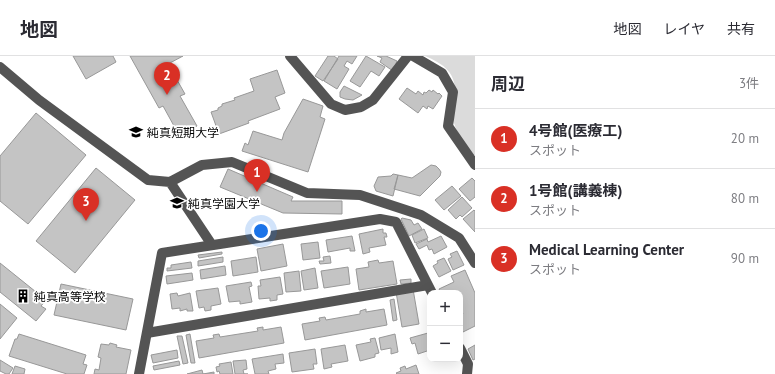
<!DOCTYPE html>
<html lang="ja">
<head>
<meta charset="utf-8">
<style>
  :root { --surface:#fff; --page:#f7f7f7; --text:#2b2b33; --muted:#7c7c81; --line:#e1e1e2; --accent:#d93025 }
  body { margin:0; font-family:"PT Sans","Noto Sans JP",sans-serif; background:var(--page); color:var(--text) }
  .controls { position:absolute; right:12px; bottom:12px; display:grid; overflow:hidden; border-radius:8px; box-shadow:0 4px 16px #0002 }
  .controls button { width:36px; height:36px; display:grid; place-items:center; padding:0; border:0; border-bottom:1px solid var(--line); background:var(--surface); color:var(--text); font:20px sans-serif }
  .you { position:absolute; left:261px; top:175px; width:14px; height:14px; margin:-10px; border:3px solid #fff; border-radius:50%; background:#1a73e8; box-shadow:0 0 0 6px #1a73e833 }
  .badge { display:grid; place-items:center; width:26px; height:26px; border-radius:50%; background:var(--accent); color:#fff; font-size:13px; font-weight:700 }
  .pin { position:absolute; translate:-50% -33px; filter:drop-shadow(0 1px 2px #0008) }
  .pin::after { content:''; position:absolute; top:21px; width:14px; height:12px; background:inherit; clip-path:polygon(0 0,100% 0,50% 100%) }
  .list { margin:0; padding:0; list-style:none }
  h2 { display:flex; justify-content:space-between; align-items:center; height:52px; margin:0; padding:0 16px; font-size:17px }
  h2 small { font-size:13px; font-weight:400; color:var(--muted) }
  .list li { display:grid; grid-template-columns:26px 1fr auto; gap:12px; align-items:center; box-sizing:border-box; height:60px; padding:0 16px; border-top:1px solid var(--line) }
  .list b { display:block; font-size:15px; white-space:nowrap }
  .list p { margin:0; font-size:13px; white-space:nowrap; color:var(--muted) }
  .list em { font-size:13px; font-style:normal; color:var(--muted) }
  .map { position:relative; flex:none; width:475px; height:318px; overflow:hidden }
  header { display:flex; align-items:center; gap:24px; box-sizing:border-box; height:56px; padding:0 20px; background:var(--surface); border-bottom:1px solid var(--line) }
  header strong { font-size:19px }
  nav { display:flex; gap:22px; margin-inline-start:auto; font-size:14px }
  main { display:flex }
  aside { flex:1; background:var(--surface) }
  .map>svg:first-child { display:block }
  .green { fill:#dbdbdb }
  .building { fill:#c4c4c4; stroke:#989898 }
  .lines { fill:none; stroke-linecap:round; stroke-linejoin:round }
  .minor { stroke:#545454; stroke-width:10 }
  .labels { text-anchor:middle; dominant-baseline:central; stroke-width:3.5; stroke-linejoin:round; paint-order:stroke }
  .poi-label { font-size:12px; fill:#000; stroke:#fff; text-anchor:start }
</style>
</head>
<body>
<header>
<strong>地図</strong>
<nav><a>地図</a><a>レイヤ</a><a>共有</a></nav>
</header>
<main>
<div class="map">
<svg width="475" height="318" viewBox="0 0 475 318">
  <rect width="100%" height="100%" fill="#fff"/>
  <!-- green -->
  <path class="green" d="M425,0H475V99H473C465,88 454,75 453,61C453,55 455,47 455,40C457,17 444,8 425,0Z"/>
  <!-- building -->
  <path class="building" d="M73,0H113L116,6L86,23Z
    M130,0H183L168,8L185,38L180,40L197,70L179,79L163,50L159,52Z
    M328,0H334L338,3L323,25L315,20Z
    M339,0H357L352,8L347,5L344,10L349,13L337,33L324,25Z
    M366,0L385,11L379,20L371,15L360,31L350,25Z
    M377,0H386L397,5L393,15L380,6L382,2Z
    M277,14L285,37L275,41L280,53L248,65L249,67L219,78L211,56L218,54V52L222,50V48L235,44L234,42L254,35L250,23Z
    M344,30L362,39L353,44L345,43L340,41V36Z
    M407,32L416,38L418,35L423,39L424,36L426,37L429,34L432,36L433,34L438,38L439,37L442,40L433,53L428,50L427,53L423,50L418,57L399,43Z
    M303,43L323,50L320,61L325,63L308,116L242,95L245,87L248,89L253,75L282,84L284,77Z
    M36,57L86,99L28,168L0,145V100Z
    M431,109L436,110L439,113L441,116L440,120L420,140L394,133L398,119L412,122Z
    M96,112L135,144L75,217L36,185Z
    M228,113L293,141L291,145H342V158L283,157L220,131Z
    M393,118L398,119L393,140L376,135L374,130L378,121L391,120Z
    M472,122L475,125V141L470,145L459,133Z
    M452,130L461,140L444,154L435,144Z
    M462,141L472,152L462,161L460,159L456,163L448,154Z
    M474,154L475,155V176L463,163Z
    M402,162L411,164L414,169L418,167L422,173L409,180L401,163Z
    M383,173V177H386L387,181H384L386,189L369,192L370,196L363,198L359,178Z
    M424,173L428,182L415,187L412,179Z
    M352,180L355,195H350V192L328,196L326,184Z
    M441,180L447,191L434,198L432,193L429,194L427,189L419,193L416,188L427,183L428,186Z
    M318,186L320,202L303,204L301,188Z
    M283,188L287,210L261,215L257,193Z
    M457,195L464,209L453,214L448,203L452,201L450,198Z
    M222,196V198L199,202L198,199Z
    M330,200L331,207L320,208L319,205H324L323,201Z
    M223,201V206L198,210V205Z
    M256,201L258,216L233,220L231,205Z
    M444,202L451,215L439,221L433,210L438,207L437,205Z
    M378,204L379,207L393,205L397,228L359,234L356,213L369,211L368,206Z
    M191,206L192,212L167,215V212H171V209Z
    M0,207L46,244L41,250L46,253L36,265L0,236Z
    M225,210L226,219L201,223L200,214Z
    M348,211L350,228L324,232L321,215Z
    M315,212L318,232L304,234L301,215Z
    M465,214L475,237V270L463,276L460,269V259L463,258L460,252V237H441L439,233L454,226L451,220Z
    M299,215L301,235L286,236L284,217Z
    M192,217L193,224L167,228L166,220Z
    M280,221L283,238L277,239V244L270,245V242L259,243L258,230H261L260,224Z
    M411,223V227L401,228L400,224Z
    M251,226L252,230L249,231L252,246L240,248V245L229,246L226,230Z
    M61,228L133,243L126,274L54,259Z
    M218,232L221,248L211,250V254L205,255L204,251L199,252L196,235Z
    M413,233L419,268L402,271L396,236Z
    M177,237L178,240L190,237L193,255H187V253L180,255V252L172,253L170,238Z
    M394,243L397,264L393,265L390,244Z
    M0,248L17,262L0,283Z
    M366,253V256L384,253L387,269L305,284L302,268L320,265L319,262L325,261L326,264L360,258V255Z
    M263,271V274L281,271L284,287L199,302L196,285L214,282L213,279L219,278L220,281L258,275L257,272Z
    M428,277L429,280L430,279V294L418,298L415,287L412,288L410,282Z
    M19,278L86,299L83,308L87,309L84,318H67L9,300L15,283H17Z
    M190,278L195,307H191L186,279Z
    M395,278L398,296L391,298V292L381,294L379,282Z
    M177,280H182L188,307L183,308Z
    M375,282L379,297L375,298V301L360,305L356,289L371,286L370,283Z
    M110,287L117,289L116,291L131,294L126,318H94L95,313L99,314L101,302L98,301L101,288L109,289Z
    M345,289L348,305L331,308L332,311L324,313L321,293Z
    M475,289V303L473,304L468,293Z
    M315,293L317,308H313L314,313L292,316L289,297Z
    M177,294L178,302L153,307L151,299Z
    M283,298L284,307L275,308L276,313L268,315L269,318H255L252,303Z
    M0,304L13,312L9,318H6L0,315Z
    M246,304L247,313L243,314L244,318H248H235L233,305Z
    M179,305L180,309L154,314L153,310Z
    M231,306L233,318H220L219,315L217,316L216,311L220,310L219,308Z
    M416,309L419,318H397L396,317L401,315L400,312L405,310L406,313Z
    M15,310L25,313L24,318H12Z
    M202,314L203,318L214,316V318H187Z"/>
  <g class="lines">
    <!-- minor -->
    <path class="minor" d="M290,0L331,48L345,54L361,51L373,44L408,0
      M413,0L442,17L453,36L448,70L475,109
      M0,11L39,44L148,124L170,126L212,189
      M170,126L202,109L232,106L307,137L360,139L421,159L459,182L475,207
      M147,277L428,229
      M460,292L468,308L467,318
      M139,318L162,197L380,163L396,166L432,237"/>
  </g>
  <!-- icons -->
  <defs>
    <g id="university-bare" transform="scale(1.08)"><path d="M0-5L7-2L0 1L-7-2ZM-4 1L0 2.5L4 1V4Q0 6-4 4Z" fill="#000" stroke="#fff" stroke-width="2.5" paint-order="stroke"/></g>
    <g id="building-bare" transform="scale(1.08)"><path d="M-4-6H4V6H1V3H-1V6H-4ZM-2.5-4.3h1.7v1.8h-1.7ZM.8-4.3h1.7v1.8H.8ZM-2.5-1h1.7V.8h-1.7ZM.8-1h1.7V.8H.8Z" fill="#000" stroke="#fff" stroke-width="2.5" paint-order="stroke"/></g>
  </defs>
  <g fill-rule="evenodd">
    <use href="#university-bare" x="136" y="76"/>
    <use href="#university-bare" x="177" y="147"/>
    <use href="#building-bare" x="23" y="240"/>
  </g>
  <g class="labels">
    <!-- poi labels -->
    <g class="poi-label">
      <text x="147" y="76">純真短期大学</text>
      <text x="188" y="147">純真学園大学</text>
      <text x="34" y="240">純真高等学校</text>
    </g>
  </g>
</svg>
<div class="controls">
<button>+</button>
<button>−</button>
</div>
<div class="you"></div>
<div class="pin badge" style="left:257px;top:136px">1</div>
<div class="pin badge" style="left:167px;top:39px">2</div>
<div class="pin badge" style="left:86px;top:165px">3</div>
</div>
<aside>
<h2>周辺<small>3件</small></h2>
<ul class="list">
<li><span class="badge">1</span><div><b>4号館(医療工)</b><p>スポット</p></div><em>20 m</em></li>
<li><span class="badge">2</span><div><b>1号館(講義棟)</b><p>スポット</p></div><em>80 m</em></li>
<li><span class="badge">3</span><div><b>Medical Learning Center</b><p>スポット</p></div><em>90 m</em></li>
</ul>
</aside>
</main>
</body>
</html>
